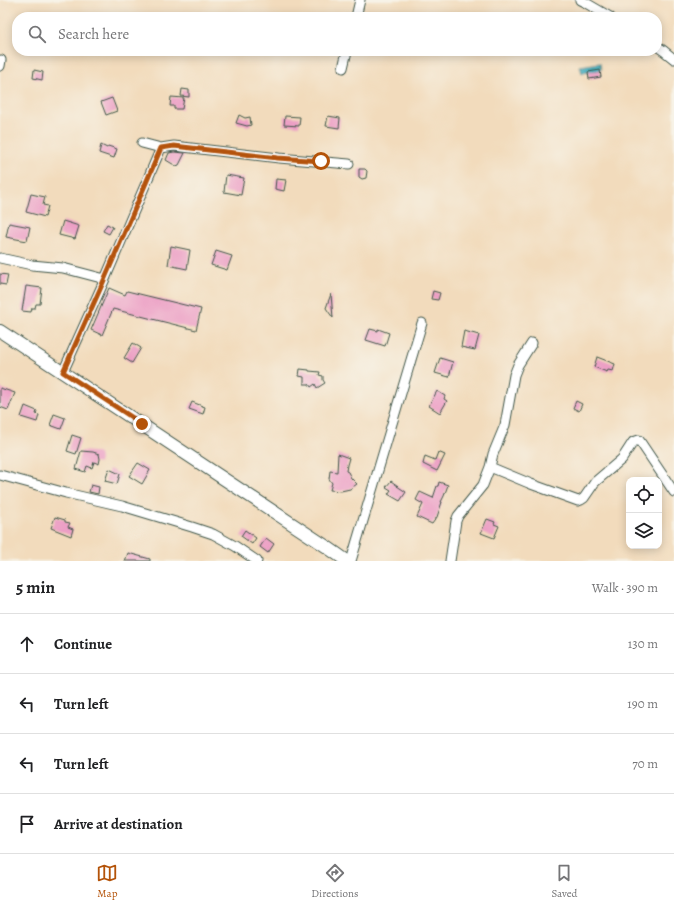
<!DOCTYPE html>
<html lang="en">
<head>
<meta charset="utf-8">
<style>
  :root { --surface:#fff; --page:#f6f6f6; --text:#202124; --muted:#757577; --line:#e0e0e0; --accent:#b45309 }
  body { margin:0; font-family:Alegreya,serif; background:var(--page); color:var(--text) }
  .controls { position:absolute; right:12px; bottom:12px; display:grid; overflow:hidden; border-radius:8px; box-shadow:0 2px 10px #0003 }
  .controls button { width:36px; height:36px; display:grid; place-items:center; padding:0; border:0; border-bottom:1px solid var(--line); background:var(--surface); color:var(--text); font:20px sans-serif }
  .stop { position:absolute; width:12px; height:12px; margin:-9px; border:3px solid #b45309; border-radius:50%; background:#fff }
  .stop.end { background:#b45309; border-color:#fff; box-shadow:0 1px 4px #0008 }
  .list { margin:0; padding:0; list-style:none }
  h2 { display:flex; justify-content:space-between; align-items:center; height:52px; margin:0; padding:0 16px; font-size:17px }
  h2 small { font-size:13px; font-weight:400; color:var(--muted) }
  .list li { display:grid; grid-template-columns:26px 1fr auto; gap:12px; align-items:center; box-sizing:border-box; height:60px; padding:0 16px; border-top:1px solid var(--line) }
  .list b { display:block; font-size:15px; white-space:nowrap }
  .list em { font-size:13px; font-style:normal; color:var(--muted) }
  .icon { flex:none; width:22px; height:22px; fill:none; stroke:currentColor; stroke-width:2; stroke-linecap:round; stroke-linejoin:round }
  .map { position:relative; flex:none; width:674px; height:561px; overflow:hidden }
  .search { position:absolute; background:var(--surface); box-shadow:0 2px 10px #0003; left:12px; right:12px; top:12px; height:44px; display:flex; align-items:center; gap:10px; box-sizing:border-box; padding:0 14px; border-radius:16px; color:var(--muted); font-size:15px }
  .sheet { height:292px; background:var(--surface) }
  nav { display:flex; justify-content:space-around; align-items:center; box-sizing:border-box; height:56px; border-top:1px solid var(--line); background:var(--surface); font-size:11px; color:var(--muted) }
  nav a { display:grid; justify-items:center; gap:2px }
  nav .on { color:var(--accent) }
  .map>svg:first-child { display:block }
  .water { fill:#3daabb; stroke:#2e7478 }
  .building { fill:#ec9fc5 }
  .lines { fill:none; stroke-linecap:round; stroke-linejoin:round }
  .minor-casing { stroke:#3f5548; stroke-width:11 }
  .major-casing { stroke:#3f5548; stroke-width:14 }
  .minor { stroke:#fff; stroke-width:9 }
  .major { stroke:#fff; stroke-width:12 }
  .route { stroke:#b45309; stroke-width:5 }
</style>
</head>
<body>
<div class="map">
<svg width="674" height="561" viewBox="0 0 674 561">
  <rect width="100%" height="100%" fill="#f7f3e8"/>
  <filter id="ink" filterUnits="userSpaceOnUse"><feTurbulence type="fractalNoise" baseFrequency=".025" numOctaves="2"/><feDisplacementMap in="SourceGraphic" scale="8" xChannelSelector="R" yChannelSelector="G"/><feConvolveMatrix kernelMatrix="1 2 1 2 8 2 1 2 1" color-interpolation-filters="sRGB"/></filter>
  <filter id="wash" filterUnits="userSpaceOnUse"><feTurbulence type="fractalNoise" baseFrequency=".012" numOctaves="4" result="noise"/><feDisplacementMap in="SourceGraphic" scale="16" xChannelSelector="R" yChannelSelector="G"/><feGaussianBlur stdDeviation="0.9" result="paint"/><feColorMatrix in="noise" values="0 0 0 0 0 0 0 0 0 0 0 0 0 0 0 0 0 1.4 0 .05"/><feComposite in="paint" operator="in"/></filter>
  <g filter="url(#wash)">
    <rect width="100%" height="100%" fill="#f2dbbc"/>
    <!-- water -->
    <path class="water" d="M600,63L601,70L582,73L580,66Z"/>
    <g id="blocks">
      <!-- building -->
      <path class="building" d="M34,70L43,72L42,80L33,78Z
        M600,70L601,77L589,79L588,72Z
        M182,89L189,90V97L181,96Z
        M171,97L184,98L182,109H174V106H170Z
        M112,98L117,111L106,115L101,102Z
        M239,115L245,118L250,117L251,125L247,126L236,123Z
        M285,116L300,117L299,126L284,125Z
        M328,116L340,118L339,128L326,126Z
        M101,145L107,148L108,146L117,149L114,158L99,153Z
        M174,152L185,153L179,165L176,166L166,160L169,153Z
        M359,169H365L367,171L366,178L362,179L359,177Z
        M226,175L244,178L241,195L224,192Z
        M276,179L286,180L284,191L275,189Z
        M31,194L45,197L43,205L48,206L45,217L26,212Z
        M63,221L79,226L75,239L59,235Z
        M9,223L30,227L27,241L6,237Z
        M107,224L113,227L109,234L103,231Z
        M171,246L190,250L187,269L168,265Z
        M216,251L232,256L227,270L211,265Z
        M0,274L8,275L6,285L0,284Z
        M26,286L42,288L40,304H36L35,308H32L31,312L22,311Z
        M109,288L125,295L127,291L201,309L196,330L113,309L102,335L91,330Z
        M433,291L440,293L438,300L431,299Z
        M331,294L333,318L326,308Z
        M370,329L378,331V329L389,333L385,346L366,340Z
        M464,331L479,335L475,350L461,347Z
        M133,343L141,348L132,363L124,358Z
        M597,357L615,364L613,371L608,370L607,372L594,367Z
        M440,358L453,362L449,377L435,373Z
        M300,369L309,370V371L320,372L319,375L323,376V380L325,383L317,388L315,384L311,387L309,384H304V377L299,376Z
        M0,388L15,393L8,410L0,407Z
        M437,391L445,396L444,399L447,401L440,413L429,406Z
        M576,401L582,404L579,411L573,408Z
        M192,402L205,407L203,414L189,409Z
        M25,406L37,411L36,414L39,415L37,422L21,417Z
        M54,414L65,418L61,429L50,425Z
        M72,435L81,438L76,454L67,451Z
        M81,451L93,452L99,454L100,459L99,464L94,462L92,468L87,466L85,472L76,469Z
        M438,452L445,455L437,471L423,464L425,456L435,460Z
        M338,454L349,458L347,465L346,471L348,472L351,478L357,484L350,489L341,491L330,490L332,483L329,479L330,471L337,472Z
        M138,463L150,470L142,484L129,476Z
        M109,469L120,474L117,484L105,481Z
        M391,481L398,486H397L406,492L400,501L388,494L391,490L386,487Z
        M439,482L448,485L444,496L441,502H442L437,517L432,524L417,517L423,504L416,500L420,492L433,498L437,486H438Z
        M91,485L99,487L98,494L89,492Z
        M55,517L65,520V522L70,523L68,527L73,529L71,536L51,528Z
        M487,519L495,522L494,524L499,526L494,538L481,533Z
        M245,530L256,538L252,544L241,536Z
        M266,538L274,544L268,553L260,547Z
        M128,553L150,559V561H125Z"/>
    </g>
  </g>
  <g filter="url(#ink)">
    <use href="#blocks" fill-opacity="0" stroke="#3f5548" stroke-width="1"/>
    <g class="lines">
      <!-- minor casing -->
      <g class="minor-casing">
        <path id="minor" d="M580,0L586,3L610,17
          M356,17L360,0
          M657,46L664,51L674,59
          M0,66L1,60
          M343,68L347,51
          M142,143L161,148
          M0,258L32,265L63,268L105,279L63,372
          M105,279L161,148L174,146L279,158L349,164
          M490,467L531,484L578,501L581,500L584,498L595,482L622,459L633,442L639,440L674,492
          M0,475L66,493L122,506L192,527L213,534L235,546L257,561
          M351,561L422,323
          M450,561L456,521L458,516L483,485L490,467L493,454L505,425L514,375L518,365L532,343"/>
      </g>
      <!-- major casing -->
      <g class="major-casing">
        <path id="major" d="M0,331L327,547L347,561"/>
      </g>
      <!-- minor -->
      <use href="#minor" class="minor"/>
      <!-- major -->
      <use href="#major" class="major"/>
    </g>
  </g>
  <g class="lines" filter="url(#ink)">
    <!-- route -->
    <path class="route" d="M142,424L63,372L105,278L161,148L174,146L278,158L321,161"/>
  </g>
</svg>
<div class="controls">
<button><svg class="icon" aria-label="locate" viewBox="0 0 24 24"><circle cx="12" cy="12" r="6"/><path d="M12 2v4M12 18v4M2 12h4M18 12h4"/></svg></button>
<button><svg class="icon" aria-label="layers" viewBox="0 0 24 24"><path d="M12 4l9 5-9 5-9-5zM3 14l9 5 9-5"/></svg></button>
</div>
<div class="stop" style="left:321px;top:161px"></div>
<div class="stop end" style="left:142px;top:424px"></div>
<div class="search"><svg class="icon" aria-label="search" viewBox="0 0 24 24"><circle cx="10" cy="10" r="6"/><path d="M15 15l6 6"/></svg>Search here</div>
</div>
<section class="sheet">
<h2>5 min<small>Walk · 390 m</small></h2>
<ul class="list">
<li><svg class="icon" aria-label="ahead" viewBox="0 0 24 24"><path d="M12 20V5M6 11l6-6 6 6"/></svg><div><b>Continue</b></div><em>130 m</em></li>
<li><svg class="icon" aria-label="left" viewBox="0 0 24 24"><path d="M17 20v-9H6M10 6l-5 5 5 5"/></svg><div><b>Turn left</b></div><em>190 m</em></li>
<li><svg class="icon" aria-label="left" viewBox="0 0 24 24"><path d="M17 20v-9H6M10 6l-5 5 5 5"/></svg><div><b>Turn left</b></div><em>70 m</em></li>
<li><svg class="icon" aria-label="arrive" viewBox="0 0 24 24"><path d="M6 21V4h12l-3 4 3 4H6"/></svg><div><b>Arrive at destination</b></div></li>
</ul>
</section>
<nav>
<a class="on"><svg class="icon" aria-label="map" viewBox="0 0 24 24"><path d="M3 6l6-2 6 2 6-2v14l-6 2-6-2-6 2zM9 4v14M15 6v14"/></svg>Map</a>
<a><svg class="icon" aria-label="directions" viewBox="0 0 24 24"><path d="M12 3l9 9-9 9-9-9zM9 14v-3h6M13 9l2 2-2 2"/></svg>Directions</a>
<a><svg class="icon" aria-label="saved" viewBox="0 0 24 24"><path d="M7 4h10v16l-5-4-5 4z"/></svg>Saved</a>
</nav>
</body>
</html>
